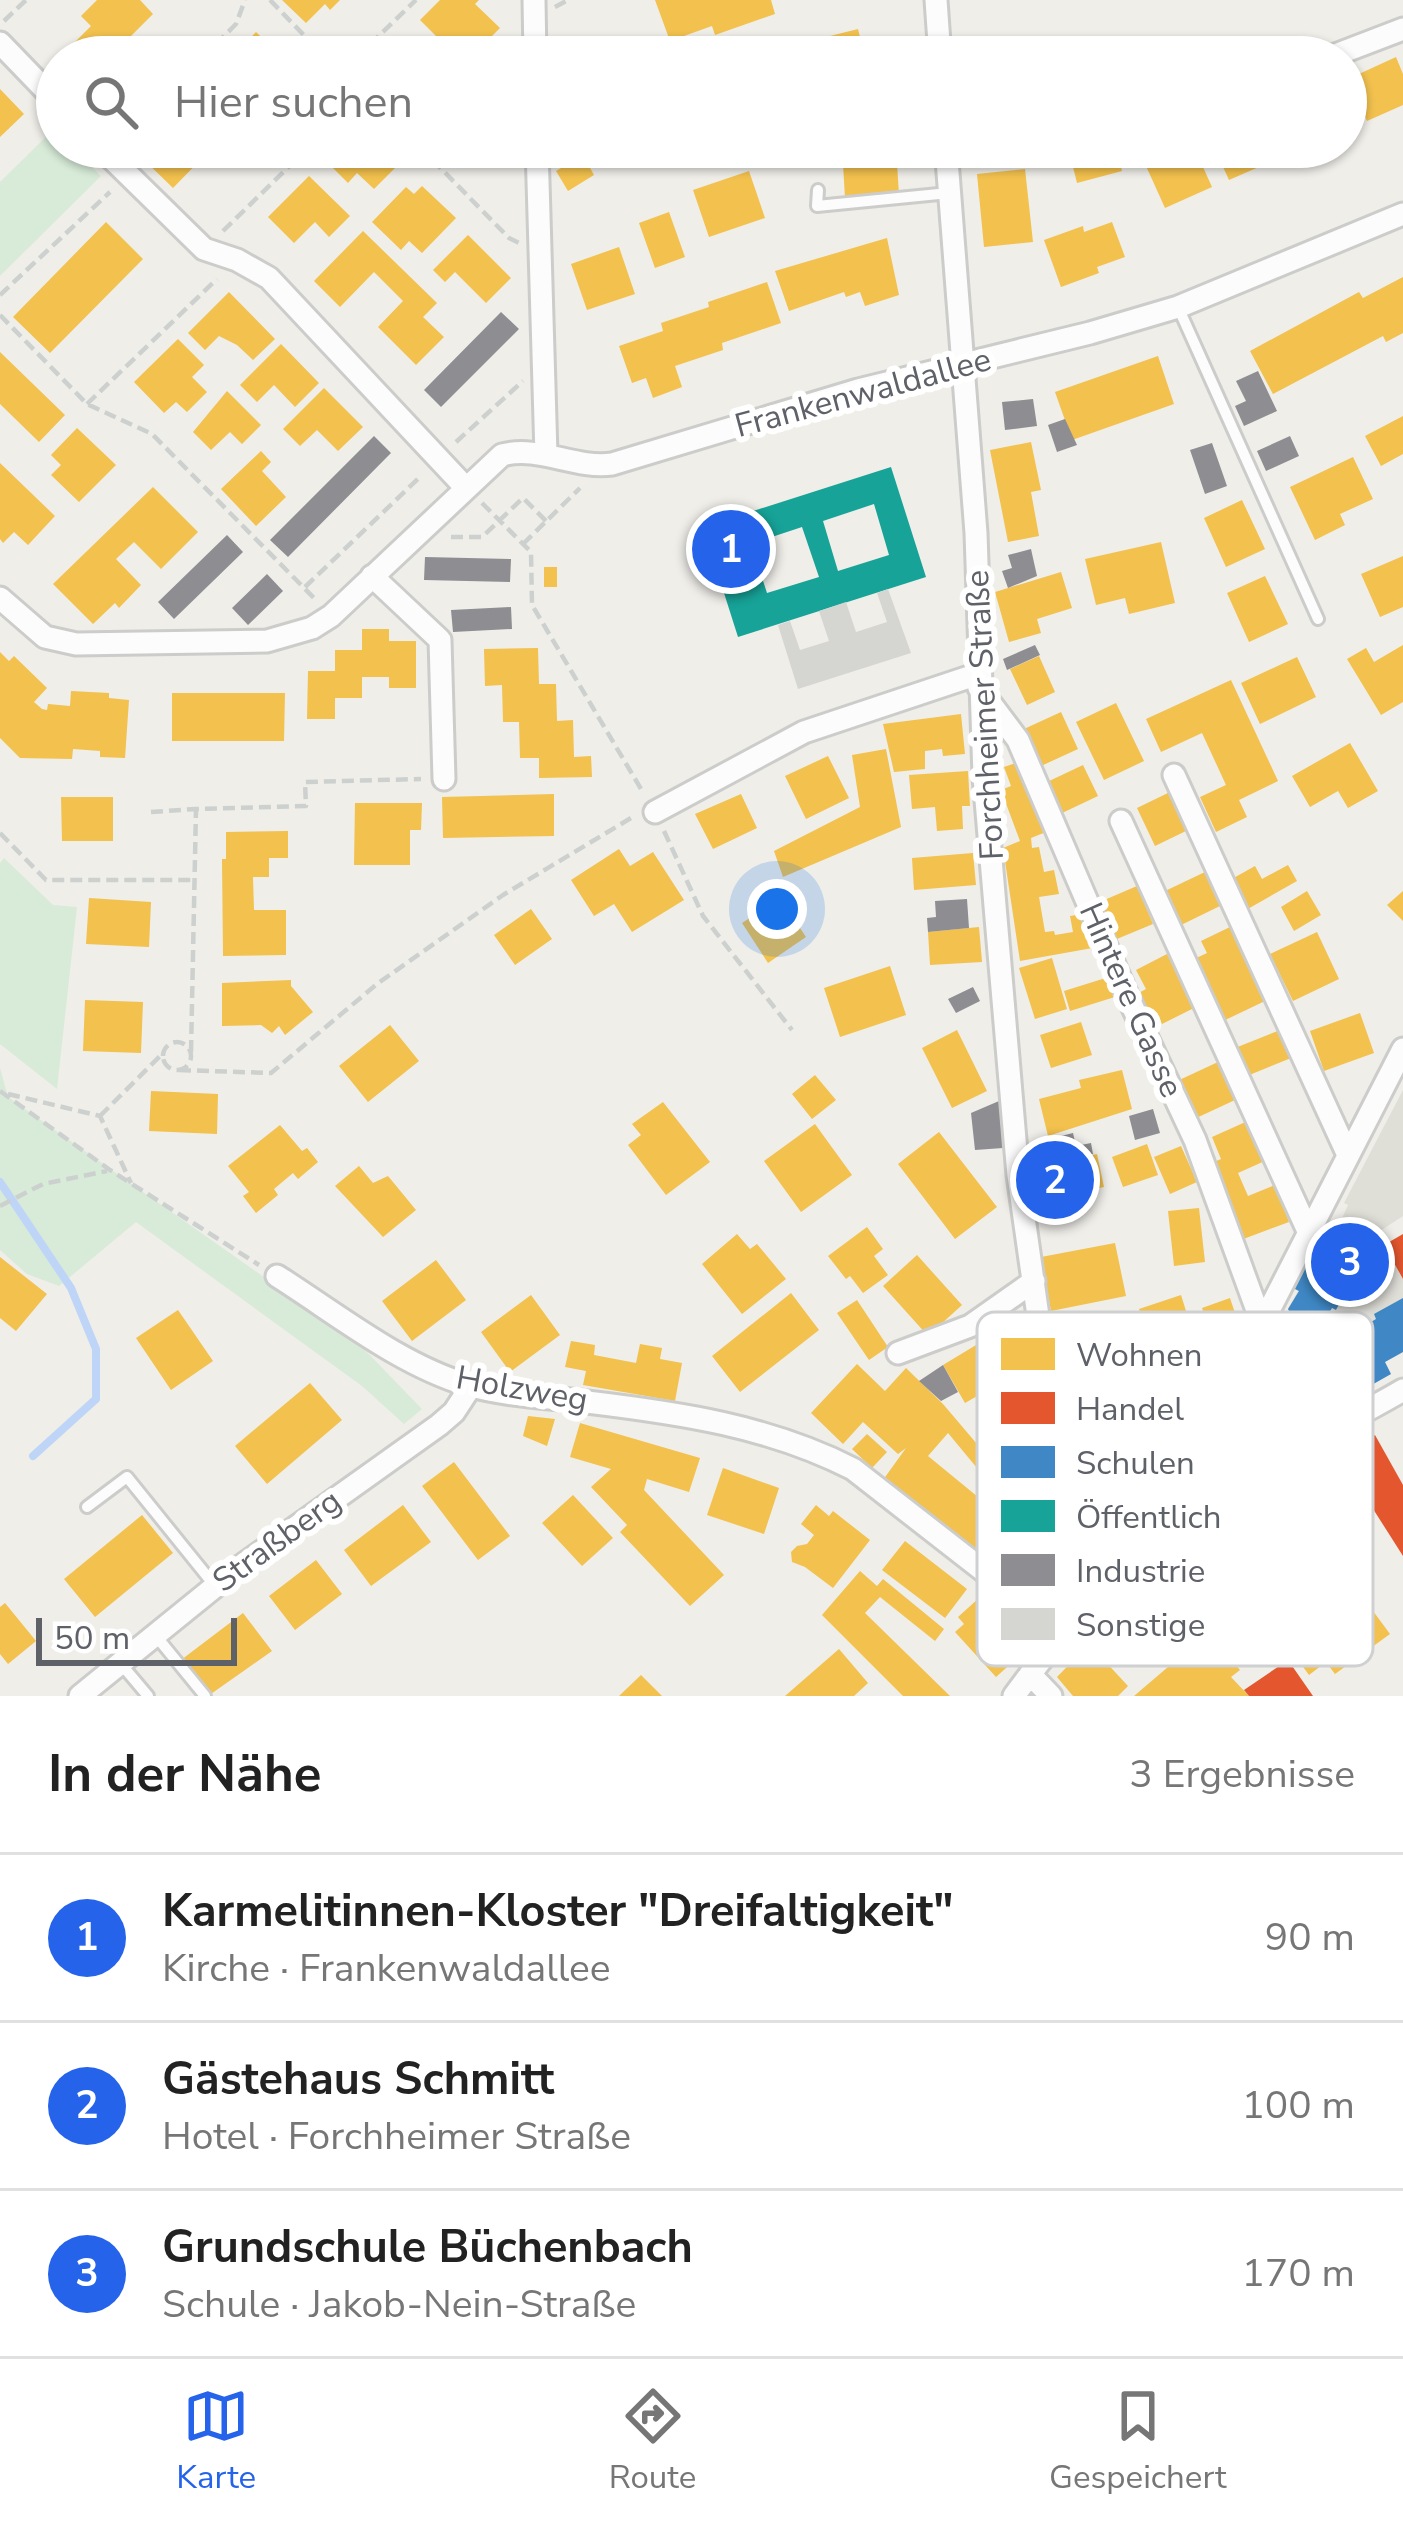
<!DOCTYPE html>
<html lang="de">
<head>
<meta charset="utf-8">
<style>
  :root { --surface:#fff; --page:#f6f6f6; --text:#222; --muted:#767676; --line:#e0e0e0; --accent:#2563eb }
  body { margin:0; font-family:"Nunito Sans",sans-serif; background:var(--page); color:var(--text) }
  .scale { position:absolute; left:36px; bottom:30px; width:201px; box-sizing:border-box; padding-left:12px; border:6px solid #5e6168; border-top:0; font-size:33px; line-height:42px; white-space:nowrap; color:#5e6168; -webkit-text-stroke:9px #fff; paint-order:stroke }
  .you { position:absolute; left:777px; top:909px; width:42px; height:42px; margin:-30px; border:9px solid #fff; border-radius:50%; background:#1a73e8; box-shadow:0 0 0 18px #1a73e833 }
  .badge { display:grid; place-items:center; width:78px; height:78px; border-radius:50%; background:var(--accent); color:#fff; font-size:39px; font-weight:700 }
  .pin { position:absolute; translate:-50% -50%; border:6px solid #fff; box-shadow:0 3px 12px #0006 }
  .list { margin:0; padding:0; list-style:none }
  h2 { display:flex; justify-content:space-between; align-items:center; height:156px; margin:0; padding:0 48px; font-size:51px }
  h2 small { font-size:39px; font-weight:400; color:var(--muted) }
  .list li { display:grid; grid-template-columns:78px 1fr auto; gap:36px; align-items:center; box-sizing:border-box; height:168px; padding:0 48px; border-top:3px solid var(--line) }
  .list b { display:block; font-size:45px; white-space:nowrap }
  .list p { margin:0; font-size:39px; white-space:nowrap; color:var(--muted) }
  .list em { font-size:39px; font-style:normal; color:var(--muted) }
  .icon { flex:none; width:66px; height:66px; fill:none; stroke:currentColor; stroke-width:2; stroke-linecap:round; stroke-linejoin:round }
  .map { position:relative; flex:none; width:1403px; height:1696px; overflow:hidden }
  .search { position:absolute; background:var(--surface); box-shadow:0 3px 9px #0004; left:36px; right:36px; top:36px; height:132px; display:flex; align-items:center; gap:30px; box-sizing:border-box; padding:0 42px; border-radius:66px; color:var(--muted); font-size:45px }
  .sheet { height:660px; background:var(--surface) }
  nav { display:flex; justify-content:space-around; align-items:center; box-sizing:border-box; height:168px; border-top:3px solid var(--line); background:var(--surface); font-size:33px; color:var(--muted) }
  nav a { display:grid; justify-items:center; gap:6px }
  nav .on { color:var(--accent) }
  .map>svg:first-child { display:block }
  .education { fill:#dfded7 }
  .green { fill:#d7ebd8 }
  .homes { fill:#f2c14e }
  .shops { fill:#e4572e }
  .schools { fill:#3f88c5 }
  .public { fill:#17a398; fill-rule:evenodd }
  .industry { fill:#8d8d92 }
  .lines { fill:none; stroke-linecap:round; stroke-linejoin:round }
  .stream { stroke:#bed5f8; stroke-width:8 }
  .building { fill:#d5d5d2 }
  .lane-casing { stroke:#cccccb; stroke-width:16 }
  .street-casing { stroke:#cccccb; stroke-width:27 }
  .path { stroke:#ccd0ce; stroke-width:4.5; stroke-dasharray:12 6; stroke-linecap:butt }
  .lane { stroke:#fdfcfc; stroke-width:10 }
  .street { stroke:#fdfcfc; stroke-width:21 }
  .labels { text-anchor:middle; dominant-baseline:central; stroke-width:12; stroke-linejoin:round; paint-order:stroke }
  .street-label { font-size:33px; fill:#5e6168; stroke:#fff }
  .key { fill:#fff; stroke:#cfd0d2; stroke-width:3 }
  .key-label { font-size:33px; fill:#5e6168 }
</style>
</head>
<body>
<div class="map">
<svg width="1403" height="1696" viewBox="0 0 1403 1696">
  <rect width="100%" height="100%" fill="#efeee9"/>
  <!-- education -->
  <path class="education" d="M1403,1090V1216L1377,1233L1403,1279V1352L1385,1362L1391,1374L1324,1412L1274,1324L1291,1315L1288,1309L1298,1291L1294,1288L1321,1235L1327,1238L1335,1221L1340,1223L1348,1205L1344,1203Z"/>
  <!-- green -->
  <path class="green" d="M54,129L57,147H72L101,176L0,276V182Z
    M4,858L53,905L77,907L57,1089L0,1044V863Z
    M0,1068L8,1097L359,1344L422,1409L404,1424L362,1386L136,1222L59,1286L27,1274L0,1250Z"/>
  <!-- homes -->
  <path class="homes" d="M97,0H140L153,14L116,51L122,57H60L91,26L81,16Z
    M282,0H340L330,10L325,4L306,23Z
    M440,0H479L475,4L500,28L475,53L461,39L450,50L420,20Z
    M655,0H771L775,14L715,35L712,26L670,41Z
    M858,29L865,57H797L794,45Z
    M256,32L282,57H232Z
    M404,36L425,57H383Z
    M1023,47V57H972V52Z
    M1396,57L1403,74V105L1367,121L1348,79Z
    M0,89L24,114L0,137Z
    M142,147H213L173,188L137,153Z
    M336,147H386L401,162L374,189L357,173L348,183L324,159Z
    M641,147H689V148L646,162Z
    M842,147H896L899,195L845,198Z
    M1068,147H1116L1122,171L1077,183Z
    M1188,147H1194L1212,187L1165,208L1146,166Z
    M1214,147H1272L1277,159L1229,180Z
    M583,155L594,175L568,191L556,171Z
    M1025,169L1033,242L984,247L977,174Z
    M749,171L765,218L709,237L693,190Z
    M309,176L350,216L329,237L315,222L294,243L268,217Z
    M422,186L456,218L422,253L409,241L401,250L372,222L406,187L414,194Z
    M669,212L685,257L655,268L639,223Z
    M106,222L143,259L50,353L13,317Z
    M1112,222L1125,257L1097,267L1099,273L1061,287L1044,240L1083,226L1084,232Z
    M363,231L437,303L423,317L444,337L416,365L378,327L403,301L374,272L340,307L314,281Z
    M468,235L511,278L486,303L455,272L445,282L433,270Z
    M887,238L899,295L865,306L860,292L846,297L844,292L789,311L775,271Z
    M619,247L635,294L587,310L571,264Z
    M1403,277V333L1386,342L1383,336L1273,394L1250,351L1359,292L1363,298Z
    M767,282L781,323L722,343L723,350L675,366L682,387L653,398L646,378L632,383L619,346L663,331L661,323L709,307L708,302Z
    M229,292L275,339L253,360L237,345L219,336L205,350L188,333Z
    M178,339L204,365L192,377L207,392L187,412L176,402L164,413L134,382Z
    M281,344L319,383L295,407L274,385L257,402L240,385Z
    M0,352L65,415L39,442L0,404Z
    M1158,356L1174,404L1072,440L1055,392Z
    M324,388L363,427L338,451L317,430L300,446L283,429Z
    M227,391L261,425L242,444L230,432L211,450L193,432Z
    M1403,416V454L1381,466L1365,436Z
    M77,428L116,465L79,502L51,475L61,465L51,455Z
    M1031,442L1041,490L1031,492L1039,536L1008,542L990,450Z
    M261,451L271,462L262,471L286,497L256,526L221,489Z
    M1353,457L1373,499L1340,514L1345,525L1315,540L1290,487Z
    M0,463L55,516L28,545L14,532L3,543L0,539Z
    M153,487L198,532L161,569L134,542L116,559L141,585L119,608L115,603L93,624L53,584Z
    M1242,500L1265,549L1226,567L1204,518Z
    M1161,542L1175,603L1129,614L1125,598L1096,605L1085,559Z
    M1403,556V607L1380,617L1361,574Z
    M544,567H557V587H544Z
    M1061,572L1072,608L1037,619L1041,633L1009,642L995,592Z
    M1265,576L1288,624L1249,642L1227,593Z
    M362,629H389V641H416V688H389V677H362V698H335V719H307L308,671H335V650H362Z
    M1403,645V702L1381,715L1347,659L1366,648L1374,662Z
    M538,648L539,684H556L557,721L573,720L574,757L591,756L592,777L539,778V758H520L519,722H503L502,685L485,686L484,649Z
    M0,652L9,661L14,656L47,688L34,702L42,709L47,710L48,704L70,706L71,691L109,693V698L129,700L125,758L100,757V751L73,749L72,759L20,758L0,738Z
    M1039,656L1055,692L1027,705L1010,669Z
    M1297,657L1316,697L1260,724L1241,683Z
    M1231,680L1278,781L1239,800L1247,817L1216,832L1200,797L1226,785L1202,733L1161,752L1146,719Z
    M172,693H285L284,741H172Z
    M1116,703L1144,761L1104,780L1076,722Z
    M1061,712L1078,749L1041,766L1024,729Z
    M961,714L965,754L943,756L942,749L925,751V769L894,772L883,724Z
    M1350,743L1378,791L1348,808L1338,791L1310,807L1292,776Z
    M886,749L901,827L783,877L774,851L860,807L852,755Z
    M828,756L849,798L806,819L785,776Z
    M1019,762L1046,832L1031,838L1032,848L1039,847L1044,872L1054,870L1059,894L1039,897L1045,932L1054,931L1055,935L1073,932L1070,916L1083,914L1098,947L1020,961L1003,848L1020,841L1001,790L1011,786L1004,767Z
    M1083,765L1098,796L1060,814L1045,783Z
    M968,771L970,806H962L963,829L937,831L935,807L912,809L909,775Z
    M1170,792L1188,830L1155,846L1137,808Z
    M554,794V836L443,838L442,797Z
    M741,794L757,828L713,849L695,814Z
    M61,797H113V841H62Z
    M355,803H422L421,830H410V865H354Z
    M288,831V858H269V877H253L254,910H286V955L223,956L222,859H226V832Z
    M619,849L630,866L653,852L684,900L632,932L614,904L594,916L571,880Z
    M973,853L976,885L914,890L912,858Z
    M1288,865L1297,881L1246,910L1230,880L1255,866L1262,879Z
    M1205,872L1220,906L1179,926L1163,892Z
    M1137,886L1153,924L1112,941L1095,904Z
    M1307,891L1321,915L1294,931L1281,907Z
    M1403,891V921L1387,905Z
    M89,898L151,902L149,947L86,944Z
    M780,898L806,937L768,963L742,923Z
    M531,909L552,939L515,965L494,935Z
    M979,927L982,962L930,965L928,932Z
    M1230,927L1265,1001L1219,1023L1190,961L1207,953L1201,941Z
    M1317,932L1339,979L1293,1001L1270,954Z
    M1167,954L1194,1008L1162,1024L1159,1018L1149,1023L1135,995L1146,989L1136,970Z
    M1052,958L1067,1009L1035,1019L1019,968Z
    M890,966L906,1015L840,1037L824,988Z
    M1112,976L1118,996L1070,1011L1064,991Z
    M291,980V986L313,1012L285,1035L279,1026L272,1033L261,1025L222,1026V983Z
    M85,1000L143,1002L141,1053L83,1051Z
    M1360,1013L1374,1053L1324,1071L1310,1031Z
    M1081,1022L1092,1055L1051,1068L1040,1035Z
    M390,1025L419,1061L368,1102L339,1066Z
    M1285,1028L1296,1056L1242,1078L1230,1050Z
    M957,1030L987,1091L952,1108L922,1048Z
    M1218,1062L1235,1100L1192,1120L1175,1082Z
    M1122,1070L1132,1109L1048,1136L1039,1099L1081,1088L1079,1080Z
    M815,1075L836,1100L812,1119L792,1094Z
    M151,1091L218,1094L217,1134L149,1131Z
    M663,1102L710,1162L666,1195L628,1145L641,1135L632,1124Z
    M1250,1120L1267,1160L1238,1173L1248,1196L1275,1185L1289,1222L1238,1241L1207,1165L1221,1159L1212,1137Z
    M815,1124L852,1175L801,1212L764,1161Z
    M280,1125L302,1151L307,1148L318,1162L298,1179L293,1173L274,1189L278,1195L256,1213L243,1196L249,1192L228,1166Z
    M939,1132L997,1207L955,1239L898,1164Z
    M1147,1144L1158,1175L1123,1187L1112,1157Z
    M1181,1146L1197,1182L1170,1194L1154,1157Z
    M1097,1154L1104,1187L1047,1199L1040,1166Z
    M359,1166L373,1183L388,1176L416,1210L383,1237L335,1186Z
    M1199,1208L1205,1262L1174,1266L1168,1211Z
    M867,1227L883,1249L874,1256L888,1275L863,1293L850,1276L846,1279L828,1256Z
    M737,1234L750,1249L757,1244L786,1279L742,1314L702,1264Z
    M1115,1243L1126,1296L1051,1311L1041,1257Z
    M917,1255L962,1305L928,1336L883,1286Z
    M0,1257L47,1294L16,1331L0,1318Z
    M436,1260L466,1300L412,1341L382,1301Z
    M791,1293L819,1330L740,1392L712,1356Z
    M531,1295L560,1335L510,1372L481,1332Z
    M1181,1295L1191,1327L1182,1330L1191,1359L1152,1372L1137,1327L1144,1325L1139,1309Z
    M1230,1298L1242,1334L1214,1344L1202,1308Z
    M857,1300L888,1347L869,1360L837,1313Z
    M178,1310L213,1361L171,1390L136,1338Z
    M991,1336L1014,1375L965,1403L943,1365Z
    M571,1341L595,1345L594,1355L636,1363L640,1344L662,1348L660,1359L682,1363L675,1401L583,1385L586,1371L565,1367Z
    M857,1364L885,1391L906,1368L943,1404L994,1464L982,1474L948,1433L928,1456L1017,1529L989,1565L883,1480L906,1448L898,1454L863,1422L843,1444L811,1413Z
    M310,1383L342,1420L267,1484L235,1446Z
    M528,1416L555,1419L547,1446L523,1436Z
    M580,1423L700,1458L689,1492L647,1479L644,1490L724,1575L690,1606L620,1532L627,1525L591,1487L611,1469L570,1457Z
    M867,1434L887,1452L872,1468L852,1449Z
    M454,1462L510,1536L478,1560L422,1486Z
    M723,1468L779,1488L764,1534L707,1515Z
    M573,1495L613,1538L582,1566L542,1523Z
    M403,1505L431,1542L371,1586L344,1550Z
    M816,1505L829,1516L833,1511L870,1540L833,1588L805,1567L792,1562L791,1552L797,1546L807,1544L814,1535L801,1524Z
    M142,1515L173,1553L95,1617L64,1579Z
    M905,1541L967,1589L945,1618L882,1570Z
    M316,1560L342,1594L295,1630L269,1596Z
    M860,1571L877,1586L883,1579L944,1629L935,1641L880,1597L865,1613L950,1696H903L822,1615Z
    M1359,1592L1390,1634L1335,1674L1326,1662L1309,1675L1287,1645Z
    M979,1598L1026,1650L996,1677L955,1632L964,1624L958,1617Z
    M1263,1598L1284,1630L1261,1644L1257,1638L1231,1659L1240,1670L1231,1677L1249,1696H1134L1209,1632L1215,1639Z
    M5,1603L36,1641L8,1664L0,1654V1607Z
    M243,1613L272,1651L208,1696L181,1660Z
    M1098,1635L1112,1649L1102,1658L1128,1686L1118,1696H1073L1057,1677Z
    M839,1649L868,1683L854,1696H785Z
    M641,1675L662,1696H619Z"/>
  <!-- shops -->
  <path class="shops" d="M1403,1234V1279L1384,1245Z
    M1375,1435L1403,1485V1556L1368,1501L1344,1515L1317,1467Z
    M1288,1660L1313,1696H1249L1244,1690Z"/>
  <!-- schools -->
  <path class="schools" d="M1335,1221L1348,1228L1339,1245L1364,1257L1336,1310L1332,1308L1326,1318L1342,1345L1367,1331L1364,1326L1376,1319L1374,1314L1403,1298V1352L1385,1362L1391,1374L1324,1412L1274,1324L1291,1315L1288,1309L1299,1291L1293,1288L1321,1235L1327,1238Z"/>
  <!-- public -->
  <path class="public" d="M891,467L926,577L738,637L703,527ZM874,504L889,555L838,571L823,521ZM802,527L819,577L767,593L751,544Z"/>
  <!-- industry -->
  <path class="industry" d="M501,312L519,329L441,407L424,390Z
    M1258,371L1277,411L1244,426L1235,406L1246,401L1236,381Z
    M1033,399L1037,426L1005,430L1002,402Z
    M1065,419L1077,445L1057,452L1048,425Z
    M374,436L391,453L288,557L270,540Z
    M1290,436L1299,456L1266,471L1257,451Z
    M1212,443L1227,486L1205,494L1190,450Z
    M227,535L243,552L174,619L158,602Z
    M1031,549L1037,576L1008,588L1002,571L1012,568L1008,555Z
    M425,557L511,559L510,582L424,580Z
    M267,574L283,591L248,625L232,608Z
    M511,607L512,629L453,632L451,610Z
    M1035,645L1040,655L1007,670L1003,659Z
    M967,899L969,928L928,932L927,918L936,917L935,901Z
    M973,987L980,1001L956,1013L948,999Z
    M999,1101L1003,1148L975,1150L971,1113Z
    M1153,1109L1160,1133L1135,1140L1129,1116Z
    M1073,1133L1076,1146L1091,1143L1093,1154L1063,1160L1061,1151L1052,1152L1049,1139Z
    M943,1365L958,1392L941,1401L919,1381Z"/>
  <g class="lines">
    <!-- stream -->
    <path class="stream" d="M0,1182L71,1288L96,1349V1399L33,1456"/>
  </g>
  <!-- building -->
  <path class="building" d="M888,589L911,653L798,689L778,625L790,621L800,650L829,641L819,611L846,602L856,632L887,622L877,593Z"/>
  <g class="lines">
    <!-- lane casing -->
    <g class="lane-casing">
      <path id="lane" d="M818,190L817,206L949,193
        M1178,307L1318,619
        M87,1507L127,1477L215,1586
        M156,1636L205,1696
        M121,1664L148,1696"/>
    </g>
    <!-- street casing -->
    <g class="street-casing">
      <path id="street" d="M534,0L535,57
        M936,0L940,57
        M0,43L57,102
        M1330,57L1403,29
        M100,147L204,249L237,260L269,278L465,487
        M537,147L546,455
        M946,147L976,533L984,777L1018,1175L1058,1457L1055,1508L1059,1535L1071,1554L1107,1584
        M372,576L440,640L444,779
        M0,598L45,637L76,644L267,641L312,628L331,616L502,455C539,445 574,469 612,464L858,390L1090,333L1178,307L1403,214
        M979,688L1018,740L1127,995L1195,1140L1262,1324
        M1174,775L1347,1153
        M655,812L804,732L978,674
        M1121,821L1308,1231
        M277,1276C337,1314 400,1365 468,1385C506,1396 548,1397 587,1402C679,1413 769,1426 853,1469L1062,1632
        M898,1353L970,1326L1034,1281
        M1211,1498L1213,1458L1262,1324L1403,1049
        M1030,1674L1051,1696
        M80,1696L233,1572L439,1425L454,1412L471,1386
        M1014,1696C1069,1620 1132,1553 1209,1500C1270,1458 1340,1427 1403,1390"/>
    </g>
    <!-- path -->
    <path class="path" d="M270,0L325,57
      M555,7L568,0
      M4,21L26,0
      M203,57L236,24L245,0
      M357,57L416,0
      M420,147L509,238L519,243
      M223,231L309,147
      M0,295L110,192
      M0,315L87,404L152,434L315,599
      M87,404L217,279
      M456,442L523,381
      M482,503L531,552L532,605L644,794
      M451,537H482L523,498L546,521
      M523,544L580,488
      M305,587L422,475
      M151,812L196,809
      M664,831L703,916L792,1030
      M0,833L46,880H196
      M163 1056a14 14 0 1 1 28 0a14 14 0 1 1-28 0Z
      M191,1052L196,809L306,806L305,782L421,779
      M179,1070L271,1073L377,984L503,895L631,818
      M0,1091L110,1170L259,1265
      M8,1094L100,1116L131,1183
      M100,1116L163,1053
      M0,1206L43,1184L107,1171
      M1280,1350L1316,1413
      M1035,1584L1050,1565"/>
    <!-- lane -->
    <use href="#lane" class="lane"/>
    <!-- street -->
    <use href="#street" class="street"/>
  </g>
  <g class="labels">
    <!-- street labels -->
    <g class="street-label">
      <text transform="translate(863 393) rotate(-15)">Frankenwaldallee</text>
      <text transform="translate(985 715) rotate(-93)">Forchheimer Straße</text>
      <text transform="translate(1131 1000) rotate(66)">Hintere Gasse</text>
      <text transform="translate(522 1389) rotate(10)">Holzweg</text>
      <text transform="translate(277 1541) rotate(-36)">Straßberg</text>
    </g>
  </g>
  <!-- legend -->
  <rect x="977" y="1312" width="396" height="354" rx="18" class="key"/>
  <rect x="1001" y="1338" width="54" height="32" fill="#f2c14e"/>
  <rect x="1001" y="1392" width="54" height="32" fill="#e4572e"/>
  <rect x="1001" y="1446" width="54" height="32" fill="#3f88c5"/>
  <rect x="1001" y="1500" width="54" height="32" fill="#17a398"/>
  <rect x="1001" y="1554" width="54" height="32" fill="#8d8d92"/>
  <rect x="1001" y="1608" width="54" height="32" fill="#d5d5d2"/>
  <g class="key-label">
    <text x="1076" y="1366">Wohnen</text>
    <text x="1076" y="1420">Handel</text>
    <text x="1076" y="1474">Schulen</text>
    <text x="1076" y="1528">Öffentlich</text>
    <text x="1076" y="1582">Industrie</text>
    <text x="1076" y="1636">Sonstige</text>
  </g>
</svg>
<div class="scale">50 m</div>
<div class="you"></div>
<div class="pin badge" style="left:731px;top:549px">1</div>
<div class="pin badge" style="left:1055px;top:1180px">2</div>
<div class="pin badge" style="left:1350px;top:1262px">3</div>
<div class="search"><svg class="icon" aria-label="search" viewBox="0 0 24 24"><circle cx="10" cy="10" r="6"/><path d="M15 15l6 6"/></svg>Hier suchen</div>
</div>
<section class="sheet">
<h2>In der Nähe<small>3 Ergebnisse</small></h2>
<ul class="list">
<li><span class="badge">1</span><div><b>Karmelitinnen-Kloster &quot;Dreifaltigkeit&quot;</b><p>Kirche · Frankenwaldallee</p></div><em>90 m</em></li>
<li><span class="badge">2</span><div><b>Gästehaus Schmitt</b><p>Hotel · Forchheimer Straße</p></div><em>100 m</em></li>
<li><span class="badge">3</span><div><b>Grundschule Büchenbach</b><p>Schule · Jakob-Nein-Straße</p></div><em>170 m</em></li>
</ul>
</section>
<nav>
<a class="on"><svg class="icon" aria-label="map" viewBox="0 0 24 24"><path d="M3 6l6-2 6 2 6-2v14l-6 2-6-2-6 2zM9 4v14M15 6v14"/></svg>Karte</a>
<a><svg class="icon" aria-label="directions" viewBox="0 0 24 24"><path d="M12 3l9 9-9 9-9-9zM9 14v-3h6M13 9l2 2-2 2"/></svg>Route</a>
<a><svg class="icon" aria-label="saved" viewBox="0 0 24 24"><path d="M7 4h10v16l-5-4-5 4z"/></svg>Gespeichert</a>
</nav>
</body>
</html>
